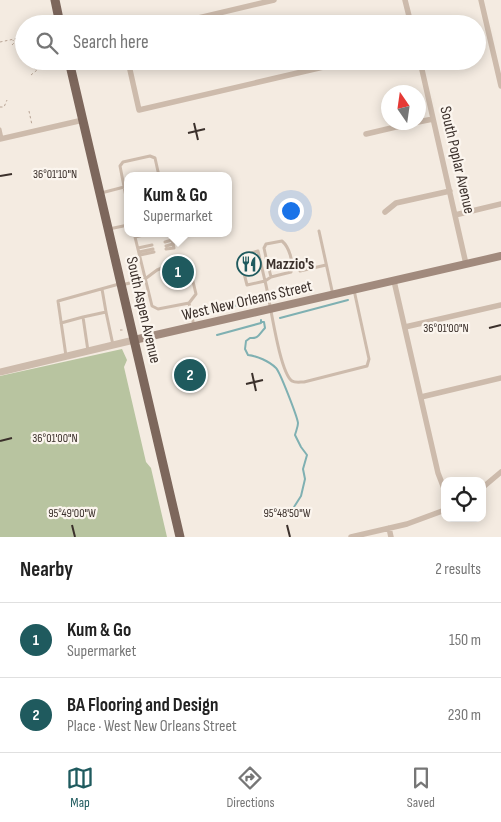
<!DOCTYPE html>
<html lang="en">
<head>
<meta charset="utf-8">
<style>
  :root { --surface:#fff; --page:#f2f2f2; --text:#222; --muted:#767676; --line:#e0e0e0; --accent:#1f5a5e }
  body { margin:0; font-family:"Sofia Sans Condensed",sans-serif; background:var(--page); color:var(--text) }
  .controls { position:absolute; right:15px; bottom:15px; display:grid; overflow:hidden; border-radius:10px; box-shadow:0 2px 12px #0003 }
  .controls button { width:45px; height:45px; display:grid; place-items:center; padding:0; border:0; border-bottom:1px solid var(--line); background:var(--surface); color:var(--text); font:25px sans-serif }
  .compass { position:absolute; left:381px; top:85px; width:45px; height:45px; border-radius:50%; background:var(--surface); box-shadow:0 2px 12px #0003; rotate:347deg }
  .you { position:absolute; left:290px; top:210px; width:18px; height:18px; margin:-12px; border:4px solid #fff; border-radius:50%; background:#1a73e8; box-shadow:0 0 0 8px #1a73e833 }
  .badge { display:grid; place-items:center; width:32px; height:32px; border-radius:50%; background:var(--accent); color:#fff; font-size:16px; font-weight:700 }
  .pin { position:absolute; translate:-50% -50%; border:2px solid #fff; box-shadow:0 1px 5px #0006 }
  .popup { position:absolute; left:124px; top:172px; width:108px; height:65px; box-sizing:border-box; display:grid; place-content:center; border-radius:10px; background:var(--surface); filter:drop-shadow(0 1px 4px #0005); font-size:16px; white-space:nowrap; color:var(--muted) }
  .popup b { font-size:19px; color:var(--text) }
  .popup::after { content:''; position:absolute; left:50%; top:100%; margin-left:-10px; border:10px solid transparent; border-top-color:var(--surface) }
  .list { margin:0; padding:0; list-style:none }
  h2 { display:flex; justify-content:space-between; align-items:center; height:65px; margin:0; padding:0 20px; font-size:21px }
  h2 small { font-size:16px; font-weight:400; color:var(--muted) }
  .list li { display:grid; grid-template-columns:32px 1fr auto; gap:15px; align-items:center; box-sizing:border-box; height:75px; padding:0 20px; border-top:1px solid var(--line) }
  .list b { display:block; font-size:19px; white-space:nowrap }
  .list p { margin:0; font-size:16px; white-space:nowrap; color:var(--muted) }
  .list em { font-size:16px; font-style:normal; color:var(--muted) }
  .icon { flex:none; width:28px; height:28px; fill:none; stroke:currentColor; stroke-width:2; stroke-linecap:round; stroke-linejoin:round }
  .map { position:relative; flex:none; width:501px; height:537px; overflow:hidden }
  .search { position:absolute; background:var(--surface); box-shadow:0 2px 12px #0003; left:15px; right:15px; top:15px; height:55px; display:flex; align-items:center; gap:12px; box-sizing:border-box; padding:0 18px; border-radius:28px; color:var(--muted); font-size:19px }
  .sheet { height:215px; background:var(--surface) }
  nav { display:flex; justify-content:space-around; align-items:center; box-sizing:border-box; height:70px; border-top:1px solid var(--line); background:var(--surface); font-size:14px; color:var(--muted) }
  nav a { display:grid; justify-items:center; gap:2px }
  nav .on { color:var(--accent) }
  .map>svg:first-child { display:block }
  .green { fill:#b8c4a0 }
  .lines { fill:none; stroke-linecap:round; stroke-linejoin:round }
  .stream { stroke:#7fb0b2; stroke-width:2 }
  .path { stroke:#b9a596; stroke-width:1; stroke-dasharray:2.5 2.5; stroke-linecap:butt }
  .service { stroke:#cdbbac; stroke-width:3 }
  .minor { stroke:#cdbbac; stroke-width:5.5 }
  .tertiary { stroke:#cdbbac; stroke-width:7 }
  .secondary { stroke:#a18a7d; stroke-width:8 }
  .primary { stroke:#7d675c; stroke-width:9 }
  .ticks { fill:none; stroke:#3b302b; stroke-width:2 }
  .labels { text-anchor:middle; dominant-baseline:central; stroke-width:4.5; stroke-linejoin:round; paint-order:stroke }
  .street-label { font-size:16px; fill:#3b302b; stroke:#fbf5ee }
  .poi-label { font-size:16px; font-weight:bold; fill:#3b302b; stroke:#fbf5ee; text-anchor:start }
  .ticks-label { font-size:12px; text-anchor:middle; fill:#3b302b; stroke:#fbf5ee; stroke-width:4.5; stroke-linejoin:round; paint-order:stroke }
</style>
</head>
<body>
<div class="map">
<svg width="501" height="537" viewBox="0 0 501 537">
  <rect width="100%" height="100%" fill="#f4ebe1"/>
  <!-- green -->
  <path class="green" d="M122,349L127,360L124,367L146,462L151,468L167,537H0V376Z"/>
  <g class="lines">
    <!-- stream -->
    <path class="stream" d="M203,314L242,304L245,301V297
      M280,318L348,300
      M261,320V322H264L265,328C259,334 259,339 250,338L246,341L245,349L248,355C257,356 269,361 276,368C280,372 297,416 298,423C298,427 296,431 295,435L301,447L307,455L303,469L305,479L301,496L294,507L293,512
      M217,335L261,323"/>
    <!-- path -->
    <path class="path" d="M0,42L24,37
      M12,45L14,43L13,40
      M31,75L37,70L33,67L32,61
      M0,107H4L7,100
      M29,111L32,125
      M120,330H123"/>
    <!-- service -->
    <path class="service" d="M0,129L2,138
      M101,193L128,186
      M128,207L120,166L123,162L150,156L155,158L159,176
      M109,229L128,225
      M319,231L333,295
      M134,233L152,306L158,309L189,303L194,326
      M135,237L152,233
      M165,242L172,240L173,244
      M166,246L173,244
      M138,248L152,245
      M166,249L174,248L173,244L177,241L174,233
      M139,252L153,249
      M140,255L154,252
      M267,262L264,248L266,244L282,241C289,247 294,262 291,272L271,277L265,281L258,251L244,255L240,258L247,285L265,281C270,299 279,372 292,381C295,383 300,382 304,382L367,366L369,359L354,290
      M269,269L271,277
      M300,271L326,265
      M122,285L145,279L157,270L174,263L185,262L190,269L196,294L189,303
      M102,289L106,312
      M61,323L83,317
      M88,351L83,317L106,312L113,345
      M66,356L58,301L119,284"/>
    <!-- minor -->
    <path class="minor" d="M405,0L411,24
      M481,0L501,86
      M173,24L274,0
      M128,61L139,110L349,61
      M420,61L466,264
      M418,122L433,119
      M366,134L417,122
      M0,139L83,120
      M385,212L396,203L450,191
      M455,215L501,204
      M394,281L438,473L445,491
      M405,327L501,305
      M421,397L501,378
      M482,488L501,472
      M389,528L391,537
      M351,537L407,524L445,510"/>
    <!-- tertiary -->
    <path class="tertiary" d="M0,372L134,340"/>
    <!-- secondary -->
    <path class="secondary" d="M134,340L501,256"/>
    <!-- primary -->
    <path class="primary" d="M55,0L60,24
      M69,61L180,537"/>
  </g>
  <!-- ticks -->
  <path class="ticks" d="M194,123L198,140M188,133L205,129M0,176L12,174M489,328L501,325M252,373L256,391M246,384L263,380M0,441L12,438M72,525L75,537M287,525L290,537"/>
  <!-- icons -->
  <defs>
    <g id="restaurant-ring" transform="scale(1.25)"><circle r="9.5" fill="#fbf5ee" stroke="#1f5a5e" stroke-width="1.5"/><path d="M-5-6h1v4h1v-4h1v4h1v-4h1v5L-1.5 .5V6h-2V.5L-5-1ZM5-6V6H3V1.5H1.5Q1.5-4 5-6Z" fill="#1f5a5e"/></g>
  </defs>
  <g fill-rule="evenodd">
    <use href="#restaurant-ring" x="249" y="264"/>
  </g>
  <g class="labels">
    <!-- street labels -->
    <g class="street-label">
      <text transform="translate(457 160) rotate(77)">South Poplar Avenue</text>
      <text transform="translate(247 301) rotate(-13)">West New Orleans Street</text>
      <text transform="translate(143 310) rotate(77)">South Aspen Avenue</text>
    </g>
    <!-- poi labels -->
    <g class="poi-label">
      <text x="266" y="264">Mazzio's</text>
    </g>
  </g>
  <g class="ticks-label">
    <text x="55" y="178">36°01'10"N</text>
    <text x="446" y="332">36°01'00"N</text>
    <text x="55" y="442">36°01'00"N</text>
    <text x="72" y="517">95°49'00"W</text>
    <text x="287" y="517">95°48'50"W</text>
  </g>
</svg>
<div class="controls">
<button><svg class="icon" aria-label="locate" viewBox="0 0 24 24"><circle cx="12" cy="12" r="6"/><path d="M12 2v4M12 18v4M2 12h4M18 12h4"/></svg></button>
</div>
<svg class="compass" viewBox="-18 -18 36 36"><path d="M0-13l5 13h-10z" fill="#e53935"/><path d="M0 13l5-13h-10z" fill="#767676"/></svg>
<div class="you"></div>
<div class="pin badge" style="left:178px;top:272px">1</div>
<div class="popup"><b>Kum &amp; Go</b>Supermarket</div>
<div class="pin badge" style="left:190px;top:375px">2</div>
<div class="search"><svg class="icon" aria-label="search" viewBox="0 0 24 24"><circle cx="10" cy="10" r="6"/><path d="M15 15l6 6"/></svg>Search here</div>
</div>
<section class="sheet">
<h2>Nearby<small>2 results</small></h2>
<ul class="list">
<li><span class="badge">1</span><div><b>Kum &amp; Go</b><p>Supermarket</p></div><em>150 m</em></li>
<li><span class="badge">2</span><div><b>BA Flooring and Design</b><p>Place · West New Orleans Street</p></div><em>230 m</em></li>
</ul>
</section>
<nav>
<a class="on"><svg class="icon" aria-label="map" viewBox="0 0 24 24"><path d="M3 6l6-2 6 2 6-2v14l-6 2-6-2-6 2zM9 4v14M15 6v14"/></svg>Map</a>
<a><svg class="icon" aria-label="directions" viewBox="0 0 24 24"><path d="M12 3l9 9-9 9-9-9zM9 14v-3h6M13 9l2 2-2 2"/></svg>Directions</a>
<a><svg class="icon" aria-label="saved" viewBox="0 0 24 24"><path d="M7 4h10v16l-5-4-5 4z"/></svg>Saved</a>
</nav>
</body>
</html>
